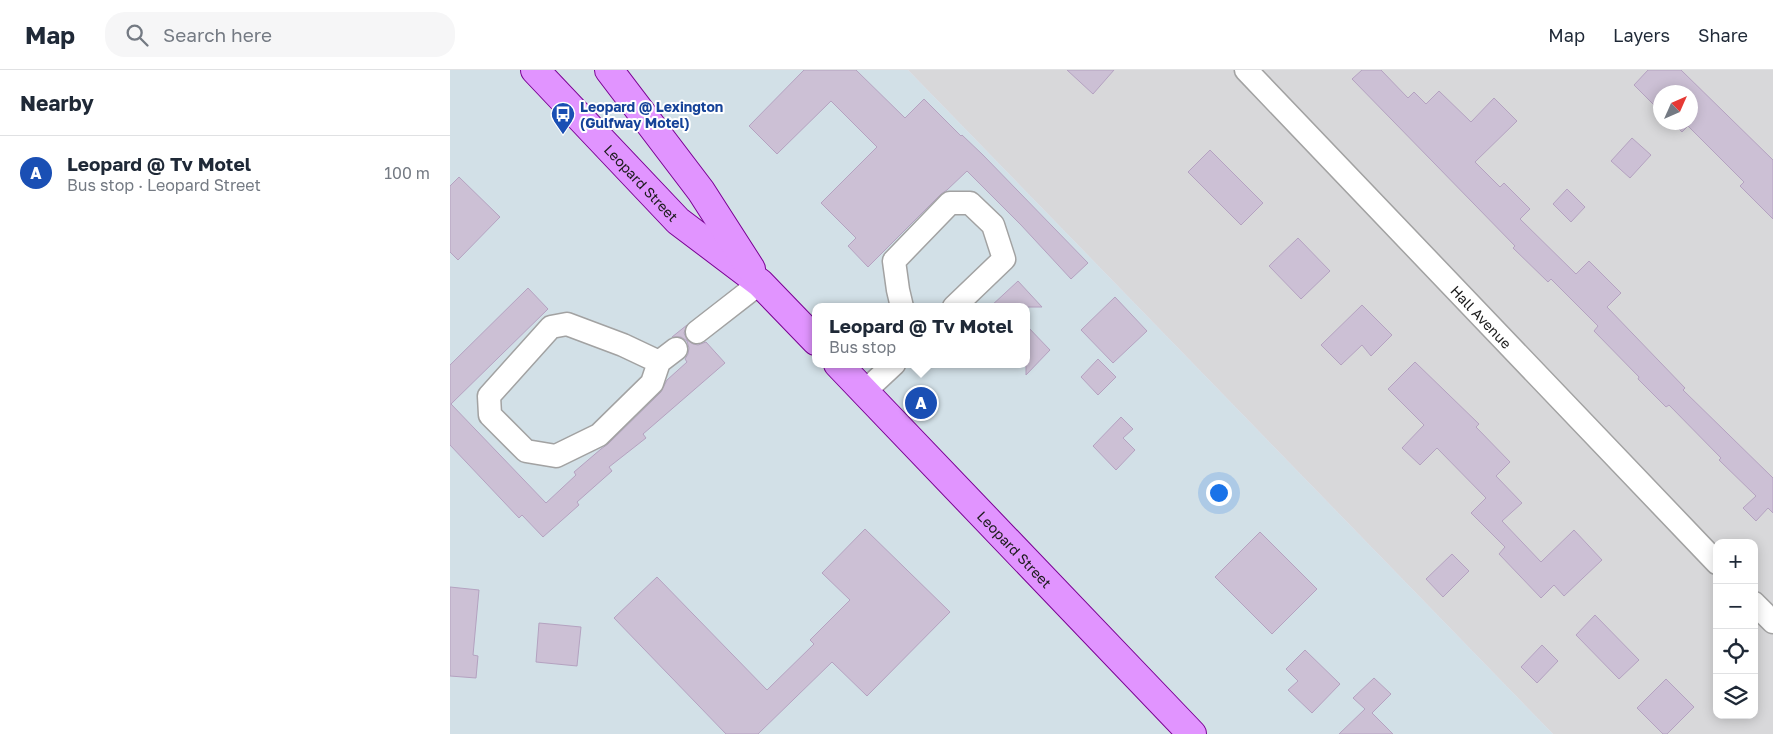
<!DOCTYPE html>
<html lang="en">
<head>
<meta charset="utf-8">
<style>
  :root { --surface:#fff; --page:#f6f6f7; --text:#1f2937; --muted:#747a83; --line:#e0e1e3; --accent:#7c3aed }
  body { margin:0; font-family:"Golos Text",sans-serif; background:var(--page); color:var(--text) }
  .controls { position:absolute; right:15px; bottom:15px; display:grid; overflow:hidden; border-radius:10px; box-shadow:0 2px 12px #0003 }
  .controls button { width:45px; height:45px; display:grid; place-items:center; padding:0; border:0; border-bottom:1px solid var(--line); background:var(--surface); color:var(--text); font:25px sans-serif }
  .compass { position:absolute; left:1203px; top:15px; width:45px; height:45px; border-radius:50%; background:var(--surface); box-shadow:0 2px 12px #0003; rotate:45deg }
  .you { position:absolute; left:768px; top:422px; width:18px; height:18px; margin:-12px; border:4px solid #fff; border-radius:50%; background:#1a73e8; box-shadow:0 0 0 8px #1a73e833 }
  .badge { display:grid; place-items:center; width:32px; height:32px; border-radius:50%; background:var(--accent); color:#fff; font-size:16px; font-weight:700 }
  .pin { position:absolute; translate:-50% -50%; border:2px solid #fff; box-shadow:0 1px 5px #0006 }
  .popup { position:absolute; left:362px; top:233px; width:218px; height:65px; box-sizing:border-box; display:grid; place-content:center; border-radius:10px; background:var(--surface); filter:drop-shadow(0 1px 4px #0005); font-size:16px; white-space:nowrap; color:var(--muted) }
  .popup b { font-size:19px; color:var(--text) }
  .popup::after { content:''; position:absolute; left:50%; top:100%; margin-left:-10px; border:10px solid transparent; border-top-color:var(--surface) }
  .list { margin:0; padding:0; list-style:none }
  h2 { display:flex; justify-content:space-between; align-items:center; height:65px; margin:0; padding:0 20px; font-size:21px }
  h2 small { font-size:16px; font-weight:400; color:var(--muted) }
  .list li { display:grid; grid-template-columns:32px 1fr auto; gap:15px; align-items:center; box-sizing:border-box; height:75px; padding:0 20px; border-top:1px solid var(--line) }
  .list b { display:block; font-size:19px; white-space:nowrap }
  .list p { margin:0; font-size:16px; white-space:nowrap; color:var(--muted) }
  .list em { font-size:16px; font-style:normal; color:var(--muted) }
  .icon { flex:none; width:28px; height:28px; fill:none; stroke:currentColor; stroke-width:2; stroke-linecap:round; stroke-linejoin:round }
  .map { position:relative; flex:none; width:1323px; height:664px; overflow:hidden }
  header { display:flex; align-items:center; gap:30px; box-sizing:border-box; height:70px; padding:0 25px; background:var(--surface); border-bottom:1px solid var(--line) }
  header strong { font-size:24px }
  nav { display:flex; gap:28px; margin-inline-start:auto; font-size:18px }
  .search { width:350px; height:45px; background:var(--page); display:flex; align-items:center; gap:12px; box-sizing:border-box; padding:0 18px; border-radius:20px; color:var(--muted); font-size:19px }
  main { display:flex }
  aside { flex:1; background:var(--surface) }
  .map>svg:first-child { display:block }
  .residential { fill:#d8d8da; fill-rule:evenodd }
  .industrial { fill:#d2e0e7; fill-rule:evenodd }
  .building { fill:#ccc0d5; stroke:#b4a2c0 }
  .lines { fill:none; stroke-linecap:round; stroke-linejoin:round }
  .minor-casing { stroke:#a2a2a2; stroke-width:25 }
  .major-casing { stroke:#790093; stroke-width:30 }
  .minor { stroke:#fff; stroke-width:22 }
  .major { stroke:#e194ff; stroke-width:28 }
  .labels { text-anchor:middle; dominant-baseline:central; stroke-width:4; stroke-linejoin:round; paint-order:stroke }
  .transit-label { font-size:14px; font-weight:bold; fill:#164399; stroke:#fff; text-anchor:start }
  .street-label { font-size:14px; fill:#1b1b1b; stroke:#fff }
</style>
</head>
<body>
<header>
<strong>Map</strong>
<div class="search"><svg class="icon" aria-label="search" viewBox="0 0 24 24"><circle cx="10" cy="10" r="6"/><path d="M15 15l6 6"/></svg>Search here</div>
<nav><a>Map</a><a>Layers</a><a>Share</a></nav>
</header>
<main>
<aside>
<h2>Nearby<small></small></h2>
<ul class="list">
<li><span class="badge" style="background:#1a4fb4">A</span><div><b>Leopard @ Tv Motel</b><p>Bus stop · Leopard Street</p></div><em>100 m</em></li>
</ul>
</aside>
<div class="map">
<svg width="1323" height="664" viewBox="0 0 1323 664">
  <rect width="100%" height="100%" fill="#ebe0ee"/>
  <!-- residential -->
  <path class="residential" d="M458,0H1323V664H1103ZM1210,22H1240V52H1210ZM1267,473H1304V645H1267Z"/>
  <!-- industrial -->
  <path class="industrial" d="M0,0H458L1103,664H0ZM366,237H576V294H366Z"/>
  <!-- building -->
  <path class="building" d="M354,0H406L455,48L474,29L511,66L512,65L533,85L638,193L621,209L571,155L517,101L497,120L491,124L418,197L398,176L406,168L371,133L427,77L381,31L327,84L299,56Z
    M617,0H664L643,24Z
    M912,0H931L958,28L964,22L976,34L989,21L1021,52L1044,28L1067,51L1025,92L1050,117L1054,113L1080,139L1070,149L1126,204L1139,191L1171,223L1157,237L1235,318L1233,320L1323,408V443L1318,438L1306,451L1293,438L1306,426L1269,390L1271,388L1219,335L1216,337L1188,309L1189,307L1144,261L1148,256L1101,209L1098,212L1063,178L1065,176L902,9Z
    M1198,0H1231L1323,90V149L1290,116L1294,112L1238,56L1232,62L1222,52H1240V22H1210V41L1184,15Z
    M1182,68L1201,85L1180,108L1161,91Z
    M760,80L813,133L791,155L738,102Z
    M9,107L50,147L8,190L0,182V116Z
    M1117,119L1135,137L1121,152L1103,134Z
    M848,168L880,201L851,229L819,196Z
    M568,211L592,237H540Z
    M78,218L98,239L1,334L96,433L126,405L124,402L151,379L158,374L211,322L217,310L237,292L235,289L238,284L239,278L237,271L231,267H222L237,255L234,263L237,270L243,274L248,275L256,272L275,293L193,364L196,368L159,397L162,401L127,432L129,435L93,467L72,445L69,448L0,375V295Z
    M665,227L697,261L663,293L631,260Z
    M912,235L942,265L921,286L912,275L891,295L871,275Z
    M576,255L600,280L576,305Z
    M648,289L666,307L648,325L631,307Z
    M965,292L1029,354L1026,357L1060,392L1046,406L1072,433L1052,451L1091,492L1124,460L1152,490L1114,526L1104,515L1091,528L1049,484L1055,477L1021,443L1036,428L987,378L970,395L952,378L974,355L938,319Z
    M671,347L683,359L673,368L685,380L666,400L643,376Z
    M415,459L500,542L417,626L382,592L308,664H276L164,548L207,507L317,620L364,574L360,570L400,530L372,503Z
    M810,462L867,519L822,564L765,507Z
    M1002,484L1019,501L993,527L976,509Z
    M0,517L29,520L23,585L28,586L26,608L0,606Z
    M1145,545L1189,590L1169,609L1126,565Z
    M89,553L131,557L127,596L86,592Z
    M1092,575L1108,591L1087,613L1071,597Z
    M855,580L890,614L862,643L838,620L848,611L836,599Z
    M924,608L941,624L922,643L943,664H889L915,639L903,628Z
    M1216,609L1244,637L1217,664H1213L1187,638Z"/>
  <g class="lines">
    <!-- minor casing -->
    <g class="minor-casing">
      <g id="minor">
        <path id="s1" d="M796,0L1267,493"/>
        <path d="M452,237L448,220L444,191L500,133H520L543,155L554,189L504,237"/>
        <path d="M247,262L310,213"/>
        <path d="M209,292L173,275L117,254L101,257L39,326L40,345L76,381L106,386L149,365L202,313L209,292L226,279"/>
        <path d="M414,322L444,294"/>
        <path d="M1304,533L1323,552"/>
      </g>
    </g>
    <!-- major casing -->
    <g class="major-casing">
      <g id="major">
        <path id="s2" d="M85,0L228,151L310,213L366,271"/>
        <path d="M159,0L251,121L301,199"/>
        <path id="s3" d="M388,294L742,664"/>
      </g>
    </g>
    <!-- minor -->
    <use href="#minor" class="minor"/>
    <!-- major -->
    <use href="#major" class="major"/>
  </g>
  <!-- icons -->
  <defs>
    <g id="bus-pin" transform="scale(1.25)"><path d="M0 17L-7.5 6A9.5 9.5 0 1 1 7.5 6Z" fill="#1a4fb4" stroke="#fff"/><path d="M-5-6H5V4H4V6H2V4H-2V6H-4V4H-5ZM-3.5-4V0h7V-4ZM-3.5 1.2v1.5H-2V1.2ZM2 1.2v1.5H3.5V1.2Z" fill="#fff"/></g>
  </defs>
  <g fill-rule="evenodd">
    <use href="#bus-pin" x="113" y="44"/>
  </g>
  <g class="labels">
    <!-- transit labels -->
    <g class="transit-label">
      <text x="130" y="36">Leopard @ Lexington<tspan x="130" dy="16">(Gulfway Motel)</tspan></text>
    </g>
    <!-- street labels -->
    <g class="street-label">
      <text stroke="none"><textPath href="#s2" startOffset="155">Leopard Street</textPath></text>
      <text stroke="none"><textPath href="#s1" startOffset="341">Hall Avenue</textPath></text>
      <text stroke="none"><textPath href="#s3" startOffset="256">Leopard Street</textPath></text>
    </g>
  </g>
</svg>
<div class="controls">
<button>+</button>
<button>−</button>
<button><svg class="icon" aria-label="locate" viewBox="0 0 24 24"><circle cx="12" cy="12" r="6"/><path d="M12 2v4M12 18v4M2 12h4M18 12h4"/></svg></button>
<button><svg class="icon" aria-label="layers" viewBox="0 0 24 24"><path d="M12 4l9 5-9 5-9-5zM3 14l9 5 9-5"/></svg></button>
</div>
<svg class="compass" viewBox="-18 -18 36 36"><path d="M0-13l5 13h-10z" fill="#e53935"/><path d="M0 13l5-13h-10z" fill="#747a83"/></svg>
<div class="you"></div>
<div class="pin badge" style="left:471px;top:333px;background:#1a4fb4">A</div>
<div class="popup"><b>Leopard @ Tv Motel</b>Bus stop</div>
</div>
</main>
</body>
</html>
